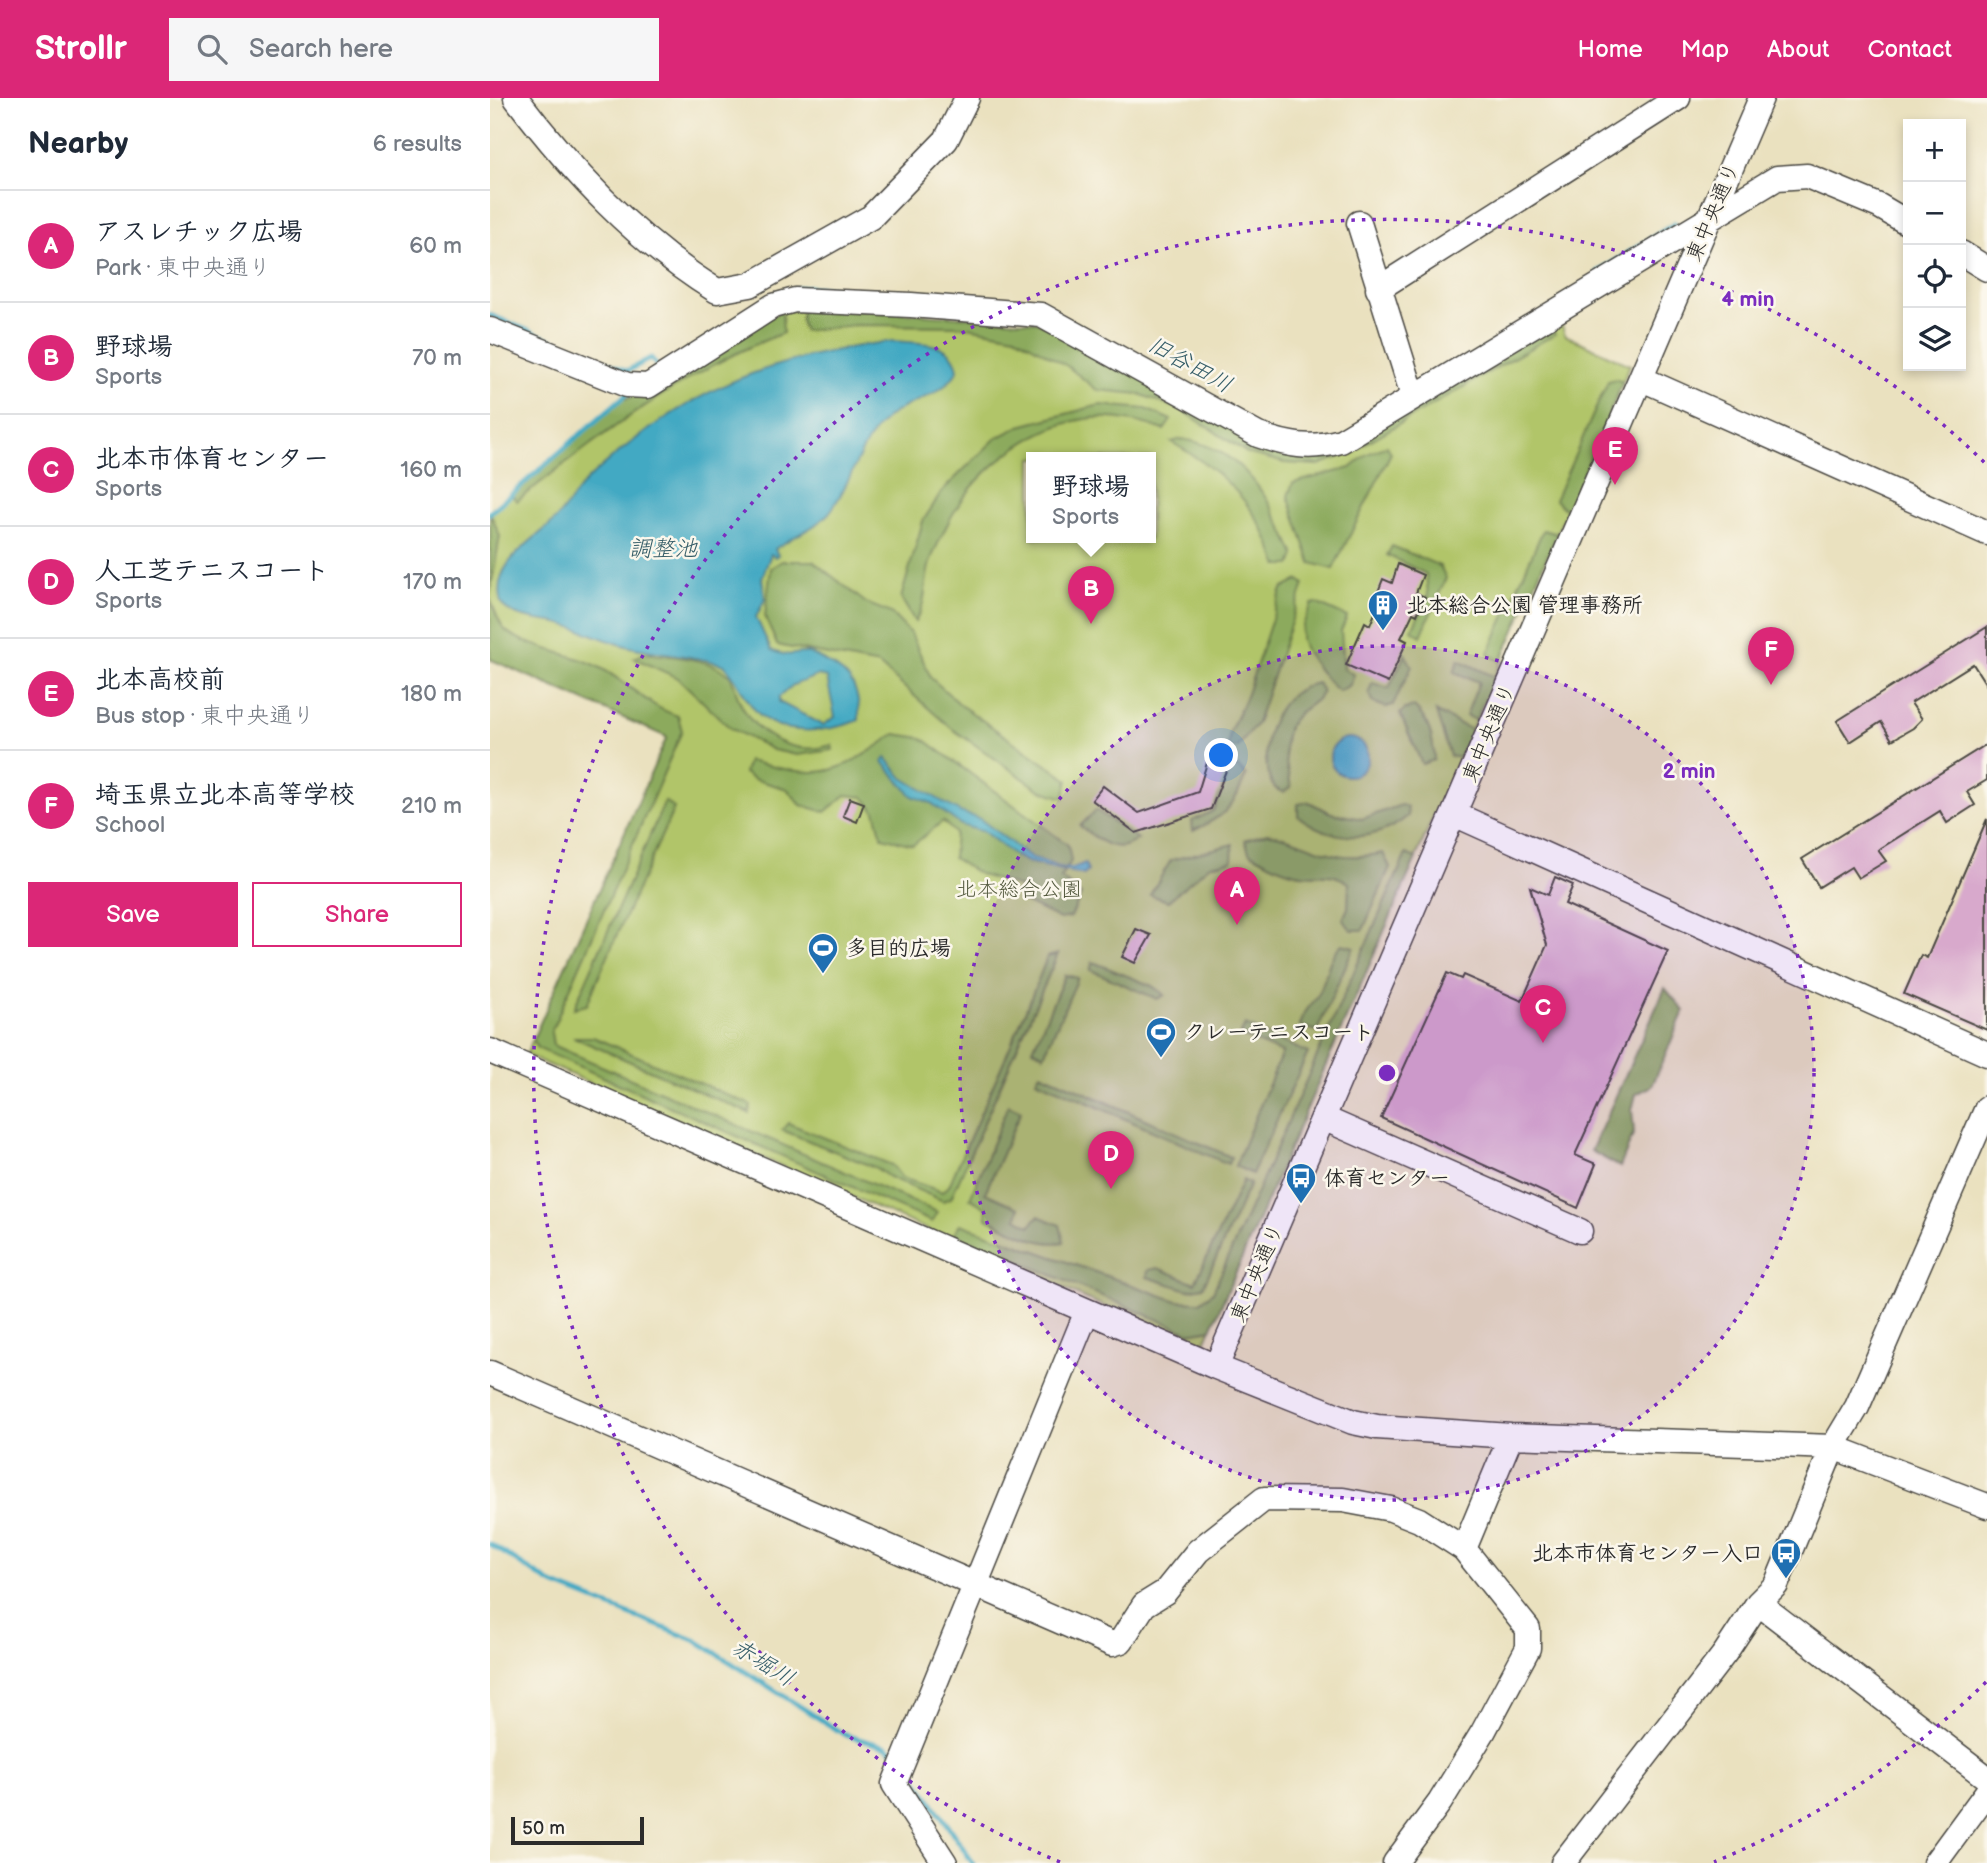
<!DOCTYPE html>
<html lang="en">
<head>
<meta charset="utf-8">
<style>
  :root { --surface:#fff; --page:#f6f6f7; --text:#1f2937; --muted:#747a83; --line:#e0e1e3; --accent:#db2777 }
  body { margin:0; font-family:"Balsamiq Sans","Klee One",sans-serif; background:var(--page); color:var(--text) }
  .controls { position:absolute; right:21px; top:21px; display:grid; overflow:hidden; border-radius:0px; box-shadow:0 4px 10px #0003 }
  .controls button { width:63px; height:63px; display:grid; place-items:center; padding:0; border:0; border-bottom:2px solid var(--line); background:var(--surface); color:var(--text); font:35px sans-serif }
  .scale { position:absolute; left:21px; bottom:18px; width:133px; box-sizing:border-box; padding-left:7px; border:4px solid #2b2b2b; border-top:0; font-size:19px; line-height:24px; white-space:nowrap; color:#2b2b2b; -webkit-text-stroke:5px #fbf7ec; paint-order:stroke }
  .you { position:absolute; left:732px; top:658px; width:24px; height:24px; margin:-18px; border:5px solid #fff; border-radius:50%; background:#1a73e8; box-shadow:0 0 0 10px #1a73e833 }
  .badge { display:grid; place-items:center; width:46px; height:46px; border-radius:50%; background:var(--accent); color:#fff; font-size:23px; font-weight:700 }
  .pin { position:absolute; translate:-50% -58px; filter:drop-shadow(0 2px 4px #0008) }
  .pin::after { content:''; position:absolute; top:37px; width:24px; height:21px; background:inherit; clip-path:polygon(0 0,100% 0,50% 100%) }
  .popup { position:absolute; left:536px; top:354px; width:130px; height:91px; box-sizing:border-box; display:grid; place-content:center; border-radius:0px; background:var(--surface); filter:drop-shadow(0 2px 5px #0005); font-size:23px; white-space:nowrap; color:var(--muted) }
  .popup b { font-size:26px; color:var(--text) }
  .popup::after { content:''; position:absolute; left:50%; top:100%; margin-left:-14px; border:14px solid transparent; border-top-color:var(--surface) }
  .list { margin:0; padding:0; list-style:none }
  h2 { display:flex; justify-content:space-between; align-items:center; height:91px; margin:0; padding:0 28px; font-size:30px }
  h2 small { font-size:23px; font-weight:400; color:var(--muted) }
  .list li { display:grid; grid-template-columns:46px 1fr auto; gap:21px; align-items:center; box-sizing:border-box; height:112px; padding:0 28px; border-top:2px solid var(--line) }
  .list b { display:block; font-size:26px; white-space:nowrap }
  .list p { margin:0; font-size:23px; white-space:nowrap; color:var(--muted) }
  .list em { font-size:23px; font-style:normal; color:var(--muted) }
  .actions { display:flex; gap:14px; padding:21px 28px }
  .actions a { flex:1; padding:16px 0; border:2px solid var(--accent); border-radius:0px; text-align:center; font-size:24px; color:var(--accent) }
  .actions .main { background:var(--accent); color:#fff }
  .icon { flex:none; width:38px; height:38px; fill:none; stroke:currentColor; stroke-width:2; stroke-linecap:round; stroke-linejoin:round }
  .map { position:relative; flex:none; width:1497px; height:1765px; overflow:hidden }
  header { display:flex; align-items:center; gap:42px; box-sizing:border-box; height:98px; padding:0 35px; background:var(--accent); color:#fff }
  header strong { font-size:33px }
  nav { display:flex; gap:38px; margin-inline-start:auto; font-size:24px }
  .search { width:490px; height:63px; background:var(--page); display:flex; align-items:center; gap:18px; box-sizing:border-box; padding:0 24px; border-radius:0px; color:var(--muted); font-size:26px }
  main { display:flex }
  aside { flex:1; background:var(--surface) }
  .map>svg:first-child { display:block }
  .green { fill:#b1c569; stroke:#6e784a; stroke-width:2; fill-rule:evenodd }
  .forest { fill:#8caa5d; stroke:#5c6a44; stroke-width:2 }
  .water { fill:#43a9c3; stroke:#376a77; stroke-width:2; fill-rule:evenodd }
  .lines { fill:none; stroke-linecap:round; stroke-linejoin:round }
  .stream { stroke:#43a9c3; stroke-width:5 }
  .building { fill:#d8a9cc }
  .minor-casing { stroke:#484641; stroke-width:27 }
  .minor { stroke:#fff; stroke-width:24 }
  .ring { fill:none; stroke:#7b2cbf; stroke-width:3.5; stroke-dasharray:3.5 7 }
  .labels { text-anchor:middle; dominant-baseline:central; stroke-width:5; stroke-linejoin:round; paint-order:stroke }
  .street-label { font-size:21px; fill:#2b2b2b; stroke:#fbf7ec }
  .poi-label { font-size:21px; font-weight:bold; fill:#2b2b2b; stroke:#fbf7ec; text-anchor:start }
  .park-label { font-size:21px; fill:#53593e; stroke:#fbf7ec }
  .water-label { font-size:23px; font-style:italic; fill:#355d68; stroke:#fbf7ec }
  .centre { fill:#7b2cbf; stroke:#fbf7ec; stroke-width:3.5 }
  .ring-label { font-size:21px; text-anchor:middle; font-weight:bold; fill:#7b2cbf; stroke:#fbf7ec; stroke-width:5; stroke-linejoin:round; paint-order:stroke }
</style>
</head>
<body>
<header>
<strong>Strollr</strong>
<div class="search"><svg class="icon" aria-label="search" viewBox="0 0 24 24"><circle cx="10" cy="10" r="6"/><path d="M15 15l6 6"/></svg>Search here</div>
<nav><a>Home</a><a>Map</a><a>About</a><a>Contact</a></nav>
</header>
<main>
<aside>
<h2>Nearby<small>6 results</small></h2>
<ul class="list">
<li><span class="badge">A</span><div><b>アスレチック広場</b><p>Park · 東中央通り</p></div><em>60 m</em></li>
<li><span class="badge">B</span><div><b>野球場</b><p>Sports</p></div><em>70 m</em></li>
<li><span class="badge">C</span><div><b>北本市体育センター</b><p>Sports</p></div><em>160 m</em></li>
<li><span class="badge">D</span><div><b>人工芝テニスコート</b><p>Sports</p></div><em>170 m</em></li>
<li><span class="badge">E</span><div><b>北本高校前</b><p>Bus stop · 東中央通り</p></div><em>180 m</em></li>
<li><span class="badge">F</span><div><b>埼玉県立北本高等学校</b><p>School</p></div><em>210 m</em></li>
</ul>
<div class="actions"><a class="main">Save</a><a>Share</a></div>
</aside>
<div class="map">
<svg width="1497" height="1765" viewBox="0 0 1497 1765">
  <rect width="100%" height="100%" fill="#fbf7ec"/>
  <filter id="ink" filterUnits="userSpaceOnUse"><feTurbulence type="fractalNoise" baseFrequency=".0143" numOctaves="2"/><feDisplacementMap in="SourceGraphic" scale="14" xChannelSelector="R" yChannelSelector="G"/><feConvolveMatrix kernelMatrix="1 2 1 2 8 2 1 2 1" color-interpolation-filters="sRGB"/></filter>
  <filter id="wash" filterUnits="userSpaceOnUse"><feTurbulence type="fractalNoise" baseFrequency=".00686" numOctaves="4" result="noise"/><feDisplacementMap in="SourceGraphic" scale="28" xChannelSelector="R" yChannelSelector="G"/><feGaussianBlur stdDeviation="1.57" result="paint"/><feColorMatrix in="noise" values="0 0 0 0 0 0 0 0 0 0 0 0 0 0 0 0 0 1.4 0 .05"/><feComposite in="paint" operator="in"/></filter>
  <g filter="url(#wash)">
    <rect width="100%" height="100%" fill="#eae1bf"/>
    <!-- green -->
    <path class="green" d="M292,212L548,224L824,356L1070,222L1075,237L1140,267L712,1251L36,957L177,639L0,561V416L133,301L152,297ZM542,360H660V440H542Z"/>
    <!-- forest -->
    <path class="forest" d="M313,208L548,224L824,356L1060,229L1065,236L855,357L829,367L795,365L757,355L692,312L649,296L607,292L577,268L525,238L472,228L366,227L314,233L311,223Z
      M292,212L293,235C193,274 110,337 27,403L21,397L133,301L152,297Z
      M1125,281L1133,284L1077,413L1065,402L1118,283Z
      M610,307L656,311L681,322L674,332C649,323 622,317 595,321C538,330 481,377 456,429C450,442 440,459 438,473C434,493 436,506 425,524L411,500L433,423L453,392L505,341L530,328Z
      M692,341C756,351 781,404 805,457L801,467H788C769,408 734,374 681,344Z
      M897,348L901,355L843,471L821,465L798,398L803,385L860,370L877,356Z
      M0,414L10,438L0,496Z
      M1053,432L1067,436L1011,563L998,556Z
      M902,448L950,468L956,480L931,538L922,532L938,497L936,476L897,457Z
      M292,463H323L376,505L401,515L421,536L441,580L472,608L578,682L574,700L550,692L461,630L389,567L287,547L275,518L281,470Z
      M809,482L814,486L767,625L748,649L738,651L740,633L757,596L792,491Z
      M0,501C4,509 8,524 14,531C29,547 83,556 105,567C135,581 156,608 188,618L192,633L61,934L63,947L447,1114L442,1124L47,950L43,941L177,639L0,561Z
      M826,505L857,519L851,533L854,571L864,577L860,587L849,593C839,587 811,552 811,539C810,529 818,516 822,506Z
      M155,555C179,559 220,559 239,577C245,583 245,594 249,602C264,637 303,659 342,647L343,652L307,657L283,652L240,630L188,580L144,560Z
      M915,556L922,568L903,607L895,609L882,604L879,594L882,585L899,590Z
      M969,562L1005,579L986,622L976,618L989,584L964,574Z
      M827,585L833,594C827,604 817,608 808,616C787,636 796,664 801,689L794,694C783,692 781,685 778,675C769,639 788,593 827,585Z
      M924,609C939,622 944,643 944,662L932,666L910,616L915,611Z
      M946,614L982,632L969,660L960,658Z
      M405,636L432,640L578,747L581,763L571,780L591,797L581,819L570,821L535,804L530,789L491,777L463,760L465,735L453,723L423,747L392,739L385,713L374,699L356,697L335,714L311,707L297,691L263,681L254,675L258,663C332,681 343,680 405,636Z
      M748,669L756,677C744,710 734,718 703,733L702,723L723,713L740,672Z
      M175,703L184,710C155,776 124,840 97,907L84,910Z
      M819,704L841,715L872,721L911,707L917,709L918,718C884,746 842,744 808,718V706Z
      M606,712L648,741C625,759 609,742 590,728Z
      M777,735C827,744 836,767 893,755L900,769L873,832H861L853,821L858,810L859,785C838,772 833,779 811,776C792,773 775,763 759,754L755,742Z
      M743,746L742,763L720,767L678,803L660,797L681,762Z
      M916,756L926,760L721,1231L700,1235L464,1136L470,1126L687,1203L710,1204L723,1194Z
      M852,846L864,849L827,933L810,928C814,912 817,913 826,900C838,883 835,861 852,846Z
      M568,856L461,1100L453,1103L399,1079L386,1070L292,1032L298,1025L402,1067L412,1080L453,1094L459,1088C491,1011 528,937 557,859Z
      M603,864L662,888L675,897L667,901L600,872Z
      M575,877L588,880L554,957L543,951Z
      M1175,890L1194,913L1162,988L1146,996L1142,1012L1144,1034L1130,1069L1101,1053Z
      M755,927L818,955L762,1076L745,1068L792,955L750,937Z
      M83,939H103L261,1007L259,1015Z
      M550,975L569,983L741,1059L738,1066L546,982Z
      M518,1007L531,1013L495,1095L529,1110L527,1120L540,1128L548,1118L570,1127L574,1144C548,1149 520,1131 497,1120L496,1110L480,1100Z
      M753,1082L760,1086L713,1189L698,1192L657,1179L658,1172L668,1170L705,1185Z"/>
    <!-- water -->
    <path class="water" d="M403,243C428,245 464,242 468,272C452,300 422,300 398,319C369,343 362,386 339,415C325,431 302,438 285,451L288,457L285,459L281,456L272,480L275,501L266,519L281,552C302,561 300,554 318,555C324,556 332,562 338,565C363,578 370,593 369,622C339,634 290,641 265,612C253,598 247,580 234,567C204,557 171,556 140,549C117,544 97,533 75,527C56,521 22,523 11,505C0,467 40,445 62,425C76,412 85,393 99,380C194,293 277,259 403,243ZM329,577L337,580L345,619L333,627L289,604V599L303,587Z
      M840 659a19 19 0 1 1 38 0a19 19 0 1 1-38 0Z
      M396,660L413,680L470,714L490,721L540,759L572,770H583L595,765L598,773L594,777L537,764L525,758L494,734L471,727L441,705L422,698L393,664Z"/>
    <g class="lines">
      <!-- stream -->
      <path class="stream" d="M1108,174L1184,126
        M305,191L317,189L358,192
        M0,217L137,273L161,260L167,268
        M0,415L138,295
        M0,1446L60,1485L207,1543L355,1637L397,1649L409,1659
        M418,1669L483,1765"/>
    </g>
    <g id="blocks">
      <!-- building -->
      <path class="building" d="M908,466L933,477L926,495L935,499L927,517L923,515L911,540L917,543L898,585L856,567L875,524L880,527L891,501L886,499L893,481L902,485Z
        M1497,529V588L1483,566L1421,605L1432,621L1423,630L1402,642L1391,624L1360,644L1347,623Z
        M1497,646V682L1477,694L1485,707L1457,725L1450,713L1388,752L1396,763L1368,780L1361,769L1329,789L1312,761Z
        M720,655L740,662L721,711L646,735L602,702L613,688L649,715L708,694Z
        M360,700L374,705L367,724L353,718Z
        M1497,721V932L1414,896L1431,857L1437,860Z
        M1065,779L1083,787L1075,806L1178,853L1085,1057L1106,1066L1088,1110L891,1020L957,875L971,881L973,877L1032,903L1057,847L1040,789L1058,797Z
        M646,831L661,837L645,865L632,859Z"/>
    </g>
  </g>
  <g filter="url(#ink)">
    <use href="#blocks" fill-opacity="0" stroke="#484641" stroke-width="2"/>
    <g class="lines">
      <!-- minor casing -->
      <g class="minor-casing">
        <path id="minor" d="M26,0C82,74 147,144 227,193L260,187L381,119L456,42L477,0
          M869,125L919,285L927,296
          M1471,155L1497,171
          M888,191L1188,0
          M0,232L137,287L158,288L283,208L305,202L421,207L551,217L768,337C798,347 819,352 851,343L1287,80L1317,78L1389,108L1418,125
          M1152,281L1497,435
          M964,716L1497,956
          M0,953L726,1269L863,1324L887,1329L1021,1338L1343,1349L1497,1408
          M833,1020L1090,1133
          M726,1269L1271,0
          M0,1275L622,1546L631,1543L654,1507L675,1494L708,1453L774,1401L853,1402L901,1411L929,1422L974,1451L1038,1531V1550L993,1634L950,1704L905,1765
          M974,1451L1021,1338
          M1268,1505L1497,1680
          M455,1765L404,1686L597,1213
          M1073,1765L1235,1555L1268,1505L1286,1487L1343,1349L1367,1309L1497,1010
          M1445,1765L1497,1694"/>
      </g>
      <!-- minor -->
      <use href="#minor" class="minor"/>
    </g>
  </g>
  <!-- distance rings -->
  <circle cx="897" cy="975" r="427" fill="#7b2cbf" fill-opacity=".12"/>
  <g class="ring">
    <circle cx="897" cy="975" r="427"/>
    <path d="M1496 1584A854 854 0 0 1 1224 1764M570 1764A854 854 0 1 1 1496 366"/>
  </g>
  <!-- icons -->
  <defs>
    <g id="building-pin" transform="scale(1.575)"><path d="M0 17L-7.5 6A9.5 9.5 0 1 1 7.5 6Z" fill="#1f6fb2" stroke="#fbf7ec"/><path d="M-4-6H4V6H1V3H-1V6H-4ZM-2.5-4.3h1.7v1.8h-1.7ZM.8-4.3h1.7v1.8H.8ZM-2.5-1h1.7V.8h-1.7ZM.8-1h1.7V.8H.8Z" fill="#fff"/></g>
    <g id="stadium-pin" transform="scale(1.575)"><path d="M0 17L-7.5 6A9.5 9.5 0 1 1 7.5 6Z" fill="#1f6fb2" stroke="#fbf7ec"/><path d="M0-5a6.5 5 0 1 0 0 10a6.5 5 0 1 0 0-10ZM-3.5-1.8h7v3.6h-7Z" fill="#fff"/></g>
    <g id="bus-pin" transform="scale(1.575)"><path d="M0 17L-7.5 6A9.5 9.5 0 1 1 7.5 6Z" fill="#1f6fb2" stroke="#fbf7ec"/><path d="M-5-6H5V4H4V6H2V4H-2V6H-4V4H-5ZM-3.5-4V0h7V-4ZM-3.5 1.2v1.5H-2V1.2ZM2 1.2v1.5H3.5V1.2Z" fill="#fff"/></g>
  </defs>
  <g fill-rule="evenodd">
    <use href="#building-pin" x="893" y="507"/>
    <use href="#stadium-pin" x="333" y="850"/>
    <use href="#stadium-pin" x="671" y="934"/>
    <use href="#bus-pin" x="811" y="1080"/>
    <use href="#bus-pin" x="1296" y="1455"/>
  </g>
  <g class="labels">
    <!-- street labels -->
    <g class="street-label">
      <text transform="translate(1223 114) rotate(-67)">東中央通り</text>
      <text transform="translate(999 635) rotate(-67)">東中央通り</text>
      <text transform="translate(767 1175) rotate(-67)">東中央通り</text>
    </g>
    <!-- poi labels -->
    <g class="poi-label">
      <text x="916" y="507">北本総合公園 管理事務所</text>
      <text x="356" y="850">多目的広場</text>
      <text x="694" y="934">クレーテニスコート</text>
      <text x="834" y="1080">体育センター</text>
      <text x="1273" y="1455" text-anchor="end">北本市体育センター入口</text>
    </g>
    <!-- park labels -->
    <g class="park-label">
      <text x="529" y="791">北本総合公園</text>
    </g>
    <!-- water labels -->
    <g class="water-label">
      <text transform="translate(700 267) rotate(29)">旧谷田川</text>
      <text x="173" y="451">調整池</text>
      <text transform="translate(273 1565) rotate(32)">赤堀川</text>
    </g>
  </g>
  <circle cx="897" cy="975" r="10" class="centre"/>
  <g class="ring-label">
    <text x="1258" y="208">4 min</text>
    <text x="1199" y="680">2 min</text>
  </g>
</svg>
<div class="controls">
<button>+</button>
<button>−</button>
<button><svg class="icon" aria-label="locate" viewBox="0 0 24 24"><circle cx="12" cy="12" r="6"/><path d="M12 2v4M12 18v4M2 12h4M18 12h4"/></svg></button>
<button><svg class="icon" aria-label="layers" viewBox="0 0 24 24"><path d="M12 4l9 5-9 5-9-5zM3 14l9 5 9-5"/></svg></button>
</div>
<div class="scale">50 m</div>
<div class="you"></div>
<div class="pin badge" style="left:747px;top:827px">A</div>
<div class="pin badge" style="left:601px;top:526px">B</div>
<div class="popup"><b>野球場</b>Sports</div>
<div class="pin badge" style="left:1053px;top:945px">C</div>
<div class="pin badge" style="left:621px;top:1091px">D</div>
<div class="pin badge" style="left:1125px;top:387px">E</div>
<div class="pin badge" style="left:1281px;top:587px">F</div>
</div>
</main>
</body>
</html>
